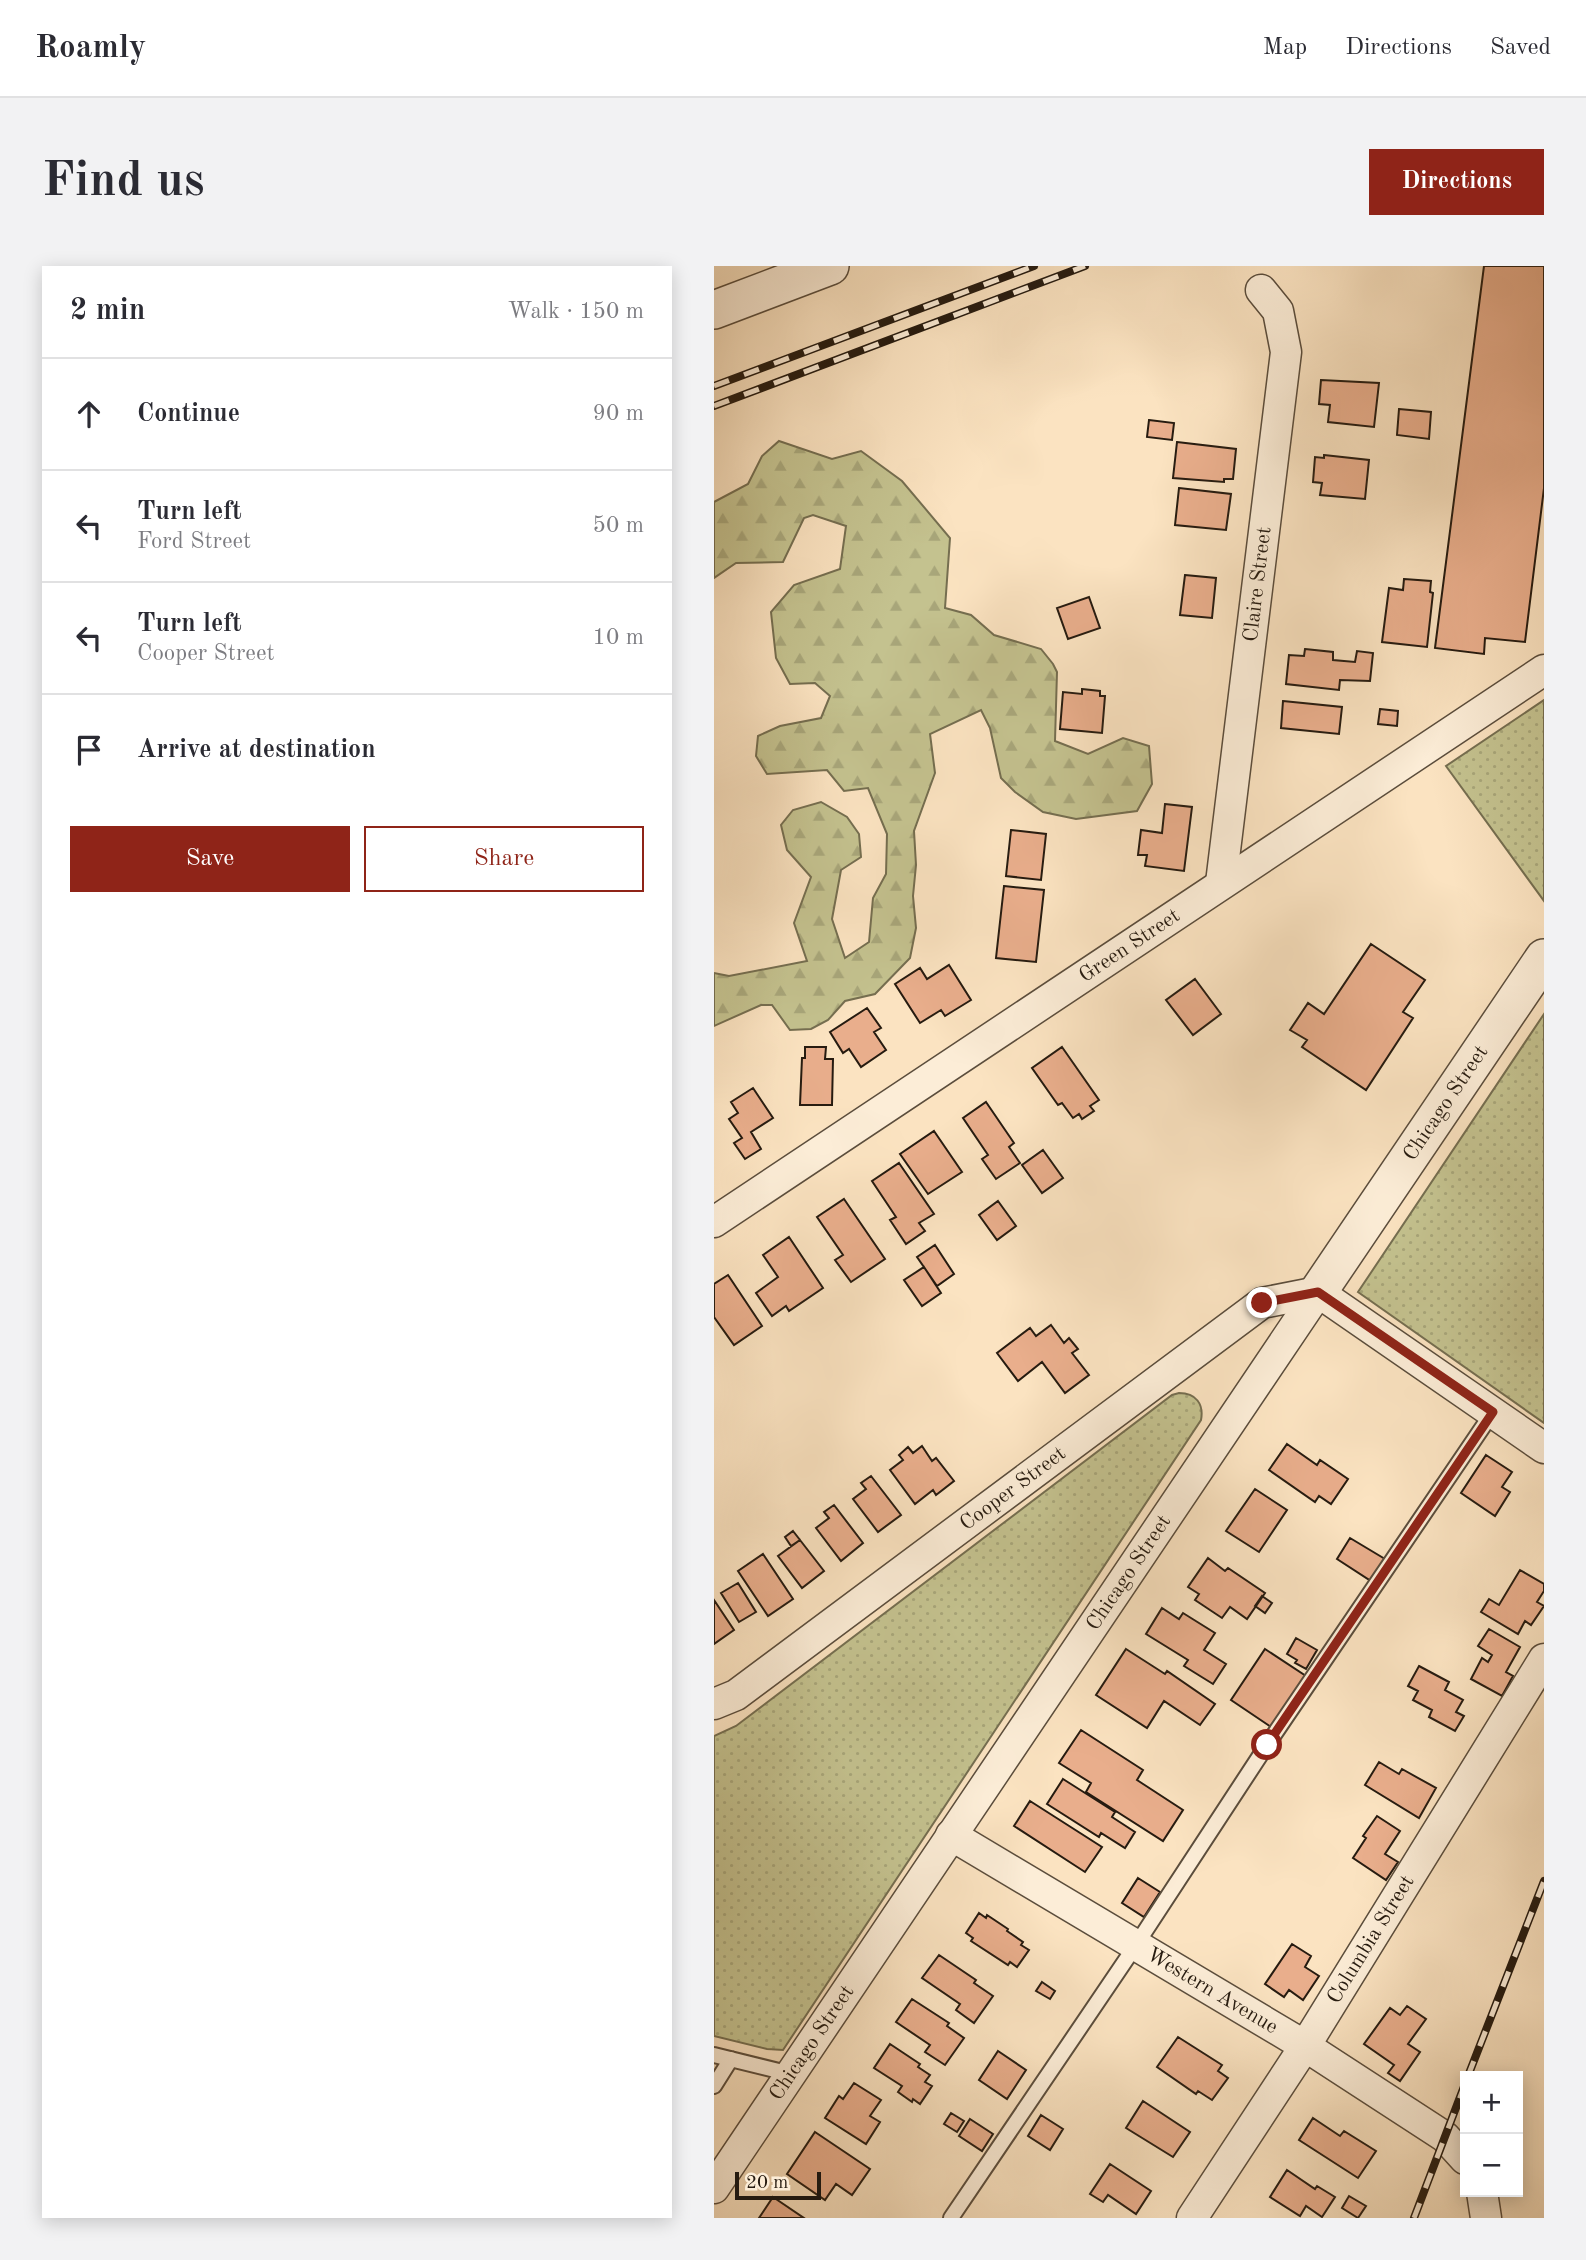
<!DOCTYPE html>
<html lang="en">
<head>
<meta charset="utf-8">
<style>
  :root { --surface:#fff; --page:#f2f2f3; --text:#2b2b33; --muted:#7c7c81; --line:#e1e1e2; --accent:#8f2418 }
  body { margin:0; font-family:"Old Standard TT",serif; background:var(--page); color:var(--text) }
  .controls { position:absolute; right:21px; bottom:21px; display:grid; overflow:hidden; border-radius:0px; box-shadow:0 4px 18px #0003 }
  .controls button { width:63px; height:63px; display:grid; place-items:center; padding:0; border:0; border-bottom:2px solid var(--line); background:var(--surface); color:var(--text); font:35px sans-serif }
  .scale { position:absolute; left:21px; bottom:18px; width:86px; box-sizing:border-box; padding-left:7px; border:4px solid #261b10; border-top:0; font-size:19px; line-height:24px; white-space:nowrap; color:#261b10; -webkit-text-stroke:5px #fcedd7; paint-order:stroke }
  .stop { position:absolute; width:21px; height:21px; margin:-16px; border:5px solid #8f2418; border-radius:50%; background:#fff }
  .stop.end { background:#8f2418; border-color:#fff; box-shadow:0 2px 7px #0008 }
  .list { margin:0; padding:0; list-style:none }
  h2 { display:flex; justify-content:space-between; align-items:center; height:91px; margin:0; padding:0 28px; font-size:30px }
  h2 small { font-size:23px; font-weight:400; color:var(--muted) }
  .list li { display:grid; grid-template-columns:46px 1fr auto; gap:21px; align-items:center; box-sizing:border-box; height:112px; padding:0 28px; border-top:2px solid var(--line) }
  .list b { display:block; font-size:26px; white-space:nowrap }
  .list p { margin:0; font-size:23px; white-space:nowrap; color:var(--muted) }
  .list em { font-size:23px; font-style:normal; color:var(--muted) }
  .actions { display:flex; gap:14px; padding:21px 28px }
  .actions a { flex:1; padding:16px 0; border:2px solid var(--accent); border-radius:0px; text-align:center; font-size:24px; color:var(--accent) }
  .actions .main { background:var(--accent); color:#fff }
  .icon { flex:none; width:38px; height:38px; fill:none; stroke:currentColor; stroke-width:2; stroke-linecap:round; stroke-linejoin:round }
  .map { position:relative; flex:none; width:830px; height:1952px; overflow:hidden; border-radius:0px }
  header { display:flex; align-items:center; gap:42px; box-sizing:border-box; height:98px; padding:0 35px; background:var(--surface); border-bottom:2px solid var(--line) }
  header strong { font-size:33px }
  nav { display:flex; gap:38px; margin-inline-start:auto; font-size:24px }
  .intro { display:flex; align-items:center; justify-content:space-between; box-sizing:border-box; height:168px; padding:0 42px }
  h1 { margin:0; font-size:49px }
  .button { padding:18px 32px; border-radius:0px; background:var(--accent); color:#fff; font-size:24px; font-weight:700 }
  main { display:flex; gap:42px; padding:0 42px }
  aside { flex:1; background:var(--surface); border-radius:0px; box-shadow:0 4px 18px #0003 }
  .map>svg:first-child { display:block }
  .grass { fill:url(#grass-dots); stroke:#756e50; stroke-width:2 }
  .forest { fill:url(#forest-firs); stroke:#756e50; stroke-width:2 }
  .building { fill:#e9ae8c; stroke:#261b10; stroke-width:2 }
  .lines { fill:none; stroke-linecap:round; stroke-linejoin:round }
  .service-casing { stroke:#5b4d3c; stroke-width:18 }
  .minor-casing { stroke:#5b4d3c; stroke-width:33 }
  .tertiary-casing { stroke:#5b4d3c; stroke-width:40 }
  .service { stroke:#fcedd7; stroke-width:14 }
  .minor { stroke:#fcedd7; stroke-width:30 }
  .tertiary { stroke:#fcedd7; stroke-width:37 }
  .rail-casing { stroke:#261b10; stroke-width:8 }
  .rail { stroke:#fcedd7; stroke-width:5; stroke-dasharray:16; stroke-linecap:butt }
  .route { stroke:#8f2418; stroke-width:9 }
  .labels { text-anchor:middle; dominant-baseline:central; stroke-width:5; stroke-linejoin:round; paint-order:stroke }
  .street-label { font-size:21px; fill:#261b10; stroke:#fcedd7 }
</style>
</head>
<body>
<header>
<strong>Roamly</strong>
<nav><a>Map</a><a>Directions</a><a>Saved</a></nav>
</header>
<div class="intro"><h1>Find us</h1><a class="button">Directions</a></div>
<main>
<aside>
<h2>2 min<small>Walk · 150 m</small></h2>
<ul class="list">
<li><svg class="icon" aria-label="ahead" viewBox="0 0 24 24"><path d="M12 20V5M6 11l6-6 6 6"/></svg><div><b>Continue</b></div><em>90 m</em></li>
<li><svg class="icon" aria-label="left" viewBox="0 0 24 24"><path d="M17 20v-9H6M10 6l-5 5 5 5"/></svg><div><b>Turn left</b><p>Ford Street</p></div><em>50 m</em></li>
<li><svg class="icon" aria-label="left" viewBox="0 0 24 24"><path d="M17 20v-9H6M10 6l-5 5 5 5"/></svg><div><b>Turn left</b><p>Cooper Street</p></div><em>10 m</em></li>
<li><svg class="icon" aria-label="arrive" viewBox="0 0 24 24"><path d="M6 21V4h12l-3 4 3 4H6"/></svg><div><b>Arrive at destination</b></div></li>
</ul>
<div class="actions"><a class="main">Save</a><a>Share</a></div>
</aside>
<div class="map">
<svg width="830" height="1952" viewBox="0 0 830 1952">
  <defs>
    <pattern id="grass-dots" width="8" height="8" patternUnits="userSpaceOnUse" patternTransform="scale(1.75)"><rect width="8" height="8" fill="#c4c28f"/><path d="M2 2h.1M6 6h.1" fill="none" stroke="#a8a67a" stroke-width="1.8" stroke-linecap="round"/></pattern>
    <pattern id="forest-firs" width="22" height="20" patternUnits="userSpaceOnUse" patternTransform="scale(1.75)"><rect width="22" height="20" fill="#c4c28f"/><path d="M5 1l3.5 6h-7zM16 11l3.5 6h-7z" fill="#a8a67a"/></pattern>
  </defs>
  <rect width="100%" height="100%" fill="#fbe3c1"/>
  <filter id="stains"><feTurbulence type="fractalNoise" baseFrequency=".00286" numOctaves="4"/><feColorMatrix values="0 0 0 0 .2 0 0 0 0 .09 0 0 0 0 .02 0 0 0 .5 -.17"/></filter>
  <radialGradient id="worn" r=".72"><stop offset=".6" stop-color="#630" stop-opacity="0"/><stop offset="1" stop-color="#630" stop-opacity=".3"/></radialGradient>
  <!-- grass -->
  <path class="grass" d="M830,434V635L732,500Z
    M830,748V1157L644,1026Z
    M465,1127C482,1127 490,1138 487,1154L69,1784L53,1783L0,1770V1470L22,1460L458,1129Z"/>
  <!-- forest -->
  <path class="forest" d="M65,175L118,193L147,185L188,215L236,272L231,342L257,349L280,369L327,383L339,398L343,406L341,475L374,488L409,472L435,480L438,518L423,545L362,553L329,546L301,526L287,512L276,462L267,444L216,468L221,507L200,565L202,599L199,630L202,662L196,692L161,728L131,735L114,754L97,763L76,764L58,739H47L0,760V707L15,710L93,695L80,657L97,611L73,584L67,559L79,544L107,536L133,551L145,568L147,591L127,604L118,653L131,692L155,676L159,632L172,608L173,568L154,522L130,525L113,504L53,508L42,490L44,470L66,460L107,452L116,430L101,417L76,418L62,392L57,346L80,319L126,303L132,260L99,249L90,252L69,296L22,297L0,312V236L34,218L48,190Z"/>
  <!-- building -->
  <path class="building" d="M770,0H830V222L811,376L771,372L770,388L721,382Z
    M607,114L665,117L660,161L614,156L616,139L605,138Z
    M685,143L717,146L715,173L683,169Z
    M435,154L460,157L458,174L433,171Z
    M463,176L522,183L519,213H510V216L459,212Z
    M610,189L655,194L651,233L606,229L608,217L599,216L601,191L610,192Z
    M465,222L517,228L512,264L461,259Z
    M471,309L502,312L498,352L466,349Z
    M690,313L717,315L716,326L719,327L713,381L668,376L675,322L689,324Z
    M375,331L386,362L354,373L343,342Z
    M591,383L619,386V394L641,396L643,385L659,387L656,415L626,414L625,424L572,418L575,389L590,390Z
    M368,423L386,425V430H391L388,467L346,463L349,426L368,428Z
    M569,435L628,441L625,468L567,462Z
    M666,443L684,445L683,460L664,458Z
    M451,538L478,541L470,605L431,600L433,589H424L427,564L448,567Z
    M297,564L332,568L327,614L292,610Z
    M290,620L330,624L322,696L282,692Z
    M657,678L711,714L689,746L699,752L652,824L588,781L593,774L576,764L594,737L610,748Z
    M235,699L257,734L231,750L227,744L206,757L181,718L206,702L213,713Z
    M481,713L507,748L479,769L452,734Z
    M153,742L167,762L160,766L172,784L147,801L135,783L129,787L116,766Z
    M91,781H112L111,793H119L118,839H86L88,792H91Z
    M348,781L385,834L376,840L380,845L368,853L365,848L359,852L348,837L344,839L318,802Z
    M39,822L59,852L37,866L47,883L31,893L20,877L28,872L15,853L24,847L17,836Z
    M272,836L300,877L295,881L306,897L282,913L268,893L274,889L249,852Z
    M220,865L248,906L214,928L186,888Z
    M329,884L349,912L328,927L308,899Z
    M185,897L220,948L205,957L211,965L192,978L176,954L182,951L158,915Z
    M130,933L171,993L137,1016L121,994L129,989L103,951Z
    M284,935L302,960L283,974L265,949Z
    M75,971L109,1022L75,1045L72,1040L58,1050L42,1027L64,1011L49,989Z
    M221,979L240,1008L223,1020L203,991Z
    M210,1001L227,1027L208,1040L190,1014Z
    M14,1009L48,1060L20,1079L0,1051V1018Z
    M337,1059L350,1077L355,1072L364,1083L358,1087L375,1109L351,1127L328,1096L304,1115L283,1087L316,1062L322,1070Z
    M573,1178L603,1199L606,1194L634,1213L617,1238L605,1230L601,1236L555,1204Z
    M208,1180L218,1195L222,1192L240,1215L222,1229L219,1224L201,1238L176,1204L189,1194L185,1189L194,1181L199,1187Z
    M772,1189L798,1206L788,1221L796,1226L781,1250L747,1227Z
    M157,1210L187,1249L164,1266L139,1233L152,1223L147,1217Z
    M541,1223L573,1244L545,1286L512,1265Z
    M120,1239L149,1277L127,1295L102,1262L115,1252L110,1246Z
    M79,1265L86,1274L77,1280L71,1271Z
    M636,1272L671,1293L657,1315L623,1293Z
    M86,1274L110,1305L88,1322L64,1290Z
    M49,1288L79,1333L54,1350L24,1305Z
    M494,1292L511,1305L514,1302L551,1327L533,1353L516,1341L508,1352L481,1334L485,1328L474,1321Z
    M806,1304L830,1318V1325L823,1336L830,1340L817,1359L811,1355L804,1368L767,1346L775,1333L785,1339Z
    M24,1317L42,1346L25,1356L7,1327Z
    M548,1330L558,1337L551,1347L541,1340Z
    M0,1334L20,1364L0,1378Z
    M448,1342L465,1353L469,1347L501,1367L490,1384L512,1398L499,1418L470,1400L474,1394L432,1368Z
    M775,1363L806,1381L792,1406L799,1410L788,1430L757,1413L768,1392L774,1396L778,1389L764,1380Z
    M582,1372L603,1384L592,1403L581,1397L583,1394L573,1388Z
    M412,1383L451,1408L453,1405L501,1438L486,1459L450,1435L433,1462L382,1429Z
    M551,1383L595,1412L560,1463L517,1434Z
    M705,1400L735,1416L731,1424L749,1434L742,1446L750,1450L741,1465L715,1451L718,1444L699,1434L704,1425L694,1420Z
    M367,1464L429,1504L423,1514L469,1544L449,1575L372,1526L377,1517L345,1497Z
    M665,1496L685,1508L688,1503L722,1522L705,1552L651,1519Z
    M349,1513L401,1546L398,1551L421,1566L411,1582L387,1567L385,1571L333,1538Z
    M316,1535L388,1581L371,1606L300,1560Z
    M663,1550L686,1565L671,1588L684,1596L672,1614L639,1592L652,1572L649,1570Z
    M424,1612L446,1626L430,1651L408,1637Z
    M265,1647L272,1652L273,1649L294,1663L293,1665L309,1676L307,1679L315,1684L303,1701L296,1696L294,1699L257,1675L259,1672L252,1667Z
    M578,1678L597,1690L591,1701L605,1710L589,1734L575,1724L570,1731L551,1718Z
    M225,1689L262,1714L260,1717L279,1730L260,1757L242,1744L246,1738L208,1712Z
    M328,1716L341,1725L336,1733L322,1725Z
    M198,1733L235,1757L233,1760L250,1772L231,1799L211,1786L216,1779L182,1756Z
    M693,1740L712,1753L694,1778L706,1786L686,1815L674,1807L680,1799L650,1778L676,1742L686,1749Z
    M464,1771L508,1799L504,1805L514,1812L498,1834L484,1825L482,1828L443,1801Z
    M176,1778L206,1798L204,1801L216,1809L211,1816L218,1820L206,1838L199,1833L198,1836L184,1826L188,1820L160,1802Z
    M284,1785L312,1804L293,1833L265,1814Z
    M140,1817L167,1834L156,1850L166,1856L152,1878L111,1852L125,1830L129,1833Z
    M429,1835L476,1866L459,1891L412,1862Z
    M237,1847L250,1855L243,1866L230,1858Z
    M327,1849L349,1863L336,1884L314,1870Z
    M599,1852L626,1870L630,1865L662,1885L644,1912L585,1874Z
    M256,1853L279,1868L268,1885L245,1870Z
    M101,1866L156,1903L138,1929L122,1918L111,1934L73,1908Z
    M396,1898L437,1925L422,1948L394,1929L389,1936L376,1928Z
    M573,1904L601,1923L603,1920L621,1931L608,1951L592,1940L586,1950L556,1931Z
    M635,1930L652,1940L644,1952L628,1942Z
    M59,1931L90,1952H45Z"/>
  <g class="lines">
    <!-- service casing -->
    <g class="service-casing">
      <path id="service" d="M0,1789L77,1808
        M0,1820L17,1793
        M237,1952L422,1679L553,1479L779,1146"/>
    </g>
    <!-- minor casing -->
    <g class="minor-casing">
      <g id="minor">
        <path id="s1" d="M507,617L572,86L564,45L547,24"/>
        <path id="s2" d="M0,956L830,404"/>
        <path d="M604,1026L830,1182"/>
        <path id="s3" d="M0,1438L22,1429L548,1037L604,1026"/>
        <path id="s4" d="M237,1569L591,1780L731,1871L751,1893"/>
        <path id="s5" d="M0,1922L604,1026"/>
        <path d="M768,1926L772,1952"/>
        <path id="s6" d="M478,1952L591,1780L830,1393"/>
      </g>
    </g>
    <!-- tertiary casing -->
    <g class="tertiary-casing">
      <g id="tertiary">
        <path d="M0,44L116,0"/>
        <path id="s7" d="M604,1026L830,692"/>
      </g>
    </g>
    <!-- service -->
    <use href="#service" class="service"/>
    <!-- minor -->
    <use href="#minor" class="minor"/>
    <!-- tertiary -->
    <use href="#tertiary" class="tertiary"/>
    <!-- rail casing -->
    <g class="rail-casing">
      <path id="rail" d="M0,120L320,0
        M0,140L371,0
        M754,1810L830,1615
        M700,1952L751,1818"/>
    </g>
    <!-- rail -->
    <use href="#rail" class="rail"/>
  </g>
  <g class="lines">
    <!-- route -->
    <path class="route" d="M548,1037L604,1026L779,1146L553,1479"/>
  </g>
  <g class="labels">
    <!-- street labels -->
    <g class="street-label">
      <text stroke="none"><textPath href="#s1" startOffset="301">Claire Street</textPath></text>
      <text stroke="none"><textPath href="#s2" startOffset="499">Green Street</textPath></text>
      <text stroke="none"><textPath href="#s7" startOffset="228">Chicago Street</textPath></text>
      <text stroke="none"><textPath href="#s3" startOffset="369">Cooper Street</textPath></text>
      <text stroke="none"><textPath href="#s5" startOffset="742">Chicago Street</textPath></text>
      <text stroke="none"><textPath href="#s6" startOffset="331">Columbia Street</textPath></text>
      <text stroke="none"><textPath href="#s4" startOffset="304">Western Avenue</textPath></text>
      <text stroke="none"><textPath href="#s5" startOffset="175">Chicago Street</textPath></text>
    </g>
  </g>
  <rect width="100%" height="100%" filter="url(#stains)"/>
  <rect width="100%" height="100%" fill="url(#worn)"/>
</svg>
<div class="controls">
<button>+</button>
<button>−</button>
</div>
<div class="scale">20 m</div>
<div class="stop" style="left:553px;top:1479px"></div>
<div class="stop end" style="left:548px;top:1037px"></div>
</div>
</main>
</body>
</html>
